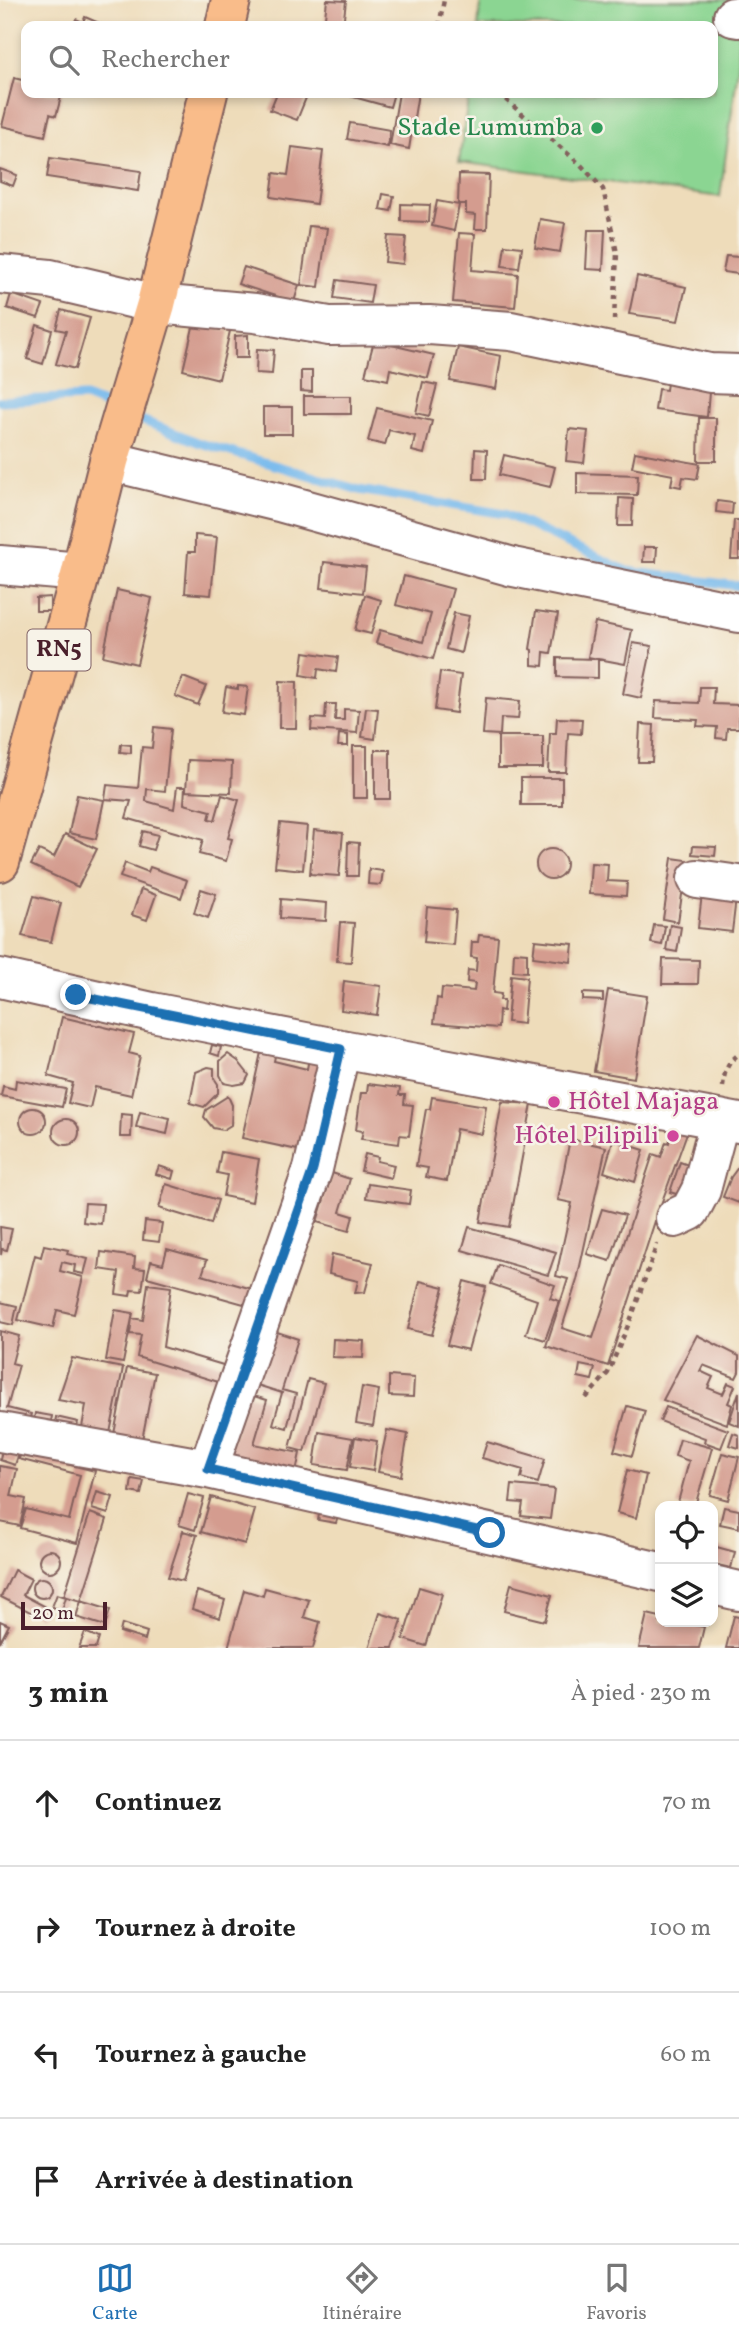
<!DOCTYPE html>
<html lang="fr">
<head>
<meta charset="utf-8">
<style>
  :root { --surface:#fff; --page:#f6f6f6; --text:#222; --muted:#767676; --line:#e0e0e0; --accent:#1f6fb2 }
  body { margin:0; font-family:Vollkorn,serif; background:var(--page); color:var(--text) }
  .controls { position:absolute; right:21px; bottom:21px; display:grid; overflow:hidden; border-radius:14px; box-shadow:0 4px 10px #0003 }
  .controls button { width:63px; height:63px; display:grid; place-items:center; padding:0; border:0; border-bottom:2px solid var(--line); background:var(--surface); color:var(--text); font:35px sans-serif }
  .scale { position:absolute; left:21px; bottom:18px; width:86px; box-sizing:border-box; padding-left:7px; border:4px solid #4a1f2b; border-top:0; font-size:19px; line-height:24px; white-space:nowrap; color:#4a1f2b; -webkit-text-stroke:5px #f7f3e8; paint-order:stroke }
  .stop { position:absolute; width:21px; height:21px; margin:-16px; border:5px solid #1f6fb2; border-radius:50%; background:#fff }
  .stop.end { background:#1f6fb2; border-color:#fff; box-shadow:0 2px 7px #0008 }
  .list { margin:0; padding:0; list-style:none }
  h2 { display:flex; justify-content:space-between; align-items:center; height:91px; margin:0; padding:0 28px; font-size:30px }
  h2 small { font-size:23px; font-weight:400; color:var(--muted) }
  .list li { display:grid; grid-template-columns:46px 1fr auto; gap:21px; align-items:center; box-sizing:border-box; height:126px; padding:0 28px; border-top:2px solid var(--line) }
  .list b { display:block; font-size:26px; white-space:nowrap }
  .list em { font-size:23px; font-style:normal; color:var(--muted) }
  .icon { flex:none; width:38px; height:38px; fill:none; stroke:currentColor; stroke-width:2; stroke-linecap:round; stroke-linejoin:round }
  .map { position:relative; flex:none; width:739px; height:1648px; overflow:hidden }
  .search { position:absolute; background:var(--surface); box-shadow:0 4px 10px #0003; left:21px; right:21px; top:21px; height:77px; display:flex; align-items:center; gap:18px; box-sizing:border-box; padding:0 24px; border-radius:14px; color:var(--muted); font-size:26px }
  .sheet { height:595px; background:var(--surface) }
  nav { display:flex; justify-content:space-around; align-items:center; box-sizing:border-box; height:98px; border-top:2px solid var(--line); background:var(--surface); font-size:19px; color:var(--muted) }
  nav a { display:grid; justify-items:center; gap:4px }
  nav .on { color:var(--accent) }
  .map>svg:first-child { display:block }
  .green { fill:#8bd592; stroke:#6a7a5e; stroke-width:2 }
  .lines { fill:none; stroke-linecap:round; stroke-linejoin:round }
  .stream { stroke:#77baed; stroke-width:9 }
  .building { fill:#d49c8f }
  .minor-casing { stroke:#83615d; stroke-width:42 }
  .highway-casing { stroke:#83615d; stroke-width:42 }
  .path { stroke:#83615d; stroke-width:4.5; stroke-dasharray:5 5; stroke-linecap:butt }
  .minor { stroke:#fff; stroke-width:38 }
  .highway { stroke:#f9bc8a; stroke-width:38 }
  .route { stroke:#1f6fb2; stroke-width:9 }
  .leisure-dot { fill:#2e9e5b; stroke:#f7f3e8; stroke-width:2.5 }
  .hotel-dot { fill:#d1479c; stroke:#f7f3e8; stroke-width:2.5 }
  .labels { text-anchor:middle; dominant-baseline:central; stroke-width:5; stroke-linejoin:round; paint-order:stroke }
  .shield { fill:#f7f3e8; stroke:#7e5f64; stroke-width:2 }
  .shield-label { font-size:24px; font-weight:bold; fill:#4a1f2b }
  .leisure-label { font-size:26px; fill:#27864d; stroke:#f7f3e8; text-anchor:end }
  .hotel-label { font-size:26px; fill:#b23c85; stroke:#f7f3e8; text-anchor:start }
</style>
</head>
<body>
<div class="map">
<svg width="739" height="1648" viewBox="0 0 739 1648">
  <rect width="100%" height="100%" fill="#f7f3e8"/>
  <filter id="ink" filterUnits="userSpaceOnUse"><feTurbulence type="fractalNoise" baseFrequency=".0143" numOctaves="2"/><feDisplacementMap in="SourceGraphic" scale="14" xChannelSelector="R" yChannelSelector="G"/><feConvolveMatrix kernelMatrix="1 2 1 2 8 2 1 2 1" color-interpolation-filters="sRGB"/></filter>
  <filter id="wash" filterUnits="userSpaceOnUse"><feTurbulence type="fractalNoise" baseFrequency=".00686" numOctaves="4" result="noise"/><feDisplacementMap in="SourceGraphic" scale="28" xChannelSelector="R" yChannelSelector="G"/><feGaussianBlur stdDeviation="1.57" result="paint"/><feColorMatrix in="noise" values="0 0 0 0 0 0 0 0 0 0 0 0 0 0 0 0 0 1.4 0 .05"/><feComposite in="paint" operator="in"/></filter>
  <g filter="url(#wash)">
    <rect width="100%" height="100%" fill="#eedcba"/>
    <!-- green -->
    <path class="green" d="M481,0H739V60L720,197L459,162L469,93H713V26H478Z"/>
    <g class="lines">
      <!-- stream -->
      <path class="stream" d="M0,401L85,397L115,409
        M131,416L200,443L359,490L505,514L627,571L739,586"/>
    </g>
    <g id="blocks">
      <!-- building -->
      <path class="building" d="M327,0L346,1L343,26H324Z
        M85,17L106,26H73L76,19L83,22Z
        M14,78L26,81V93H62L56,116L50,114L45,136L2,126Z
        M277,93H308L297,120L270,110Z
        M351,93H394L390,107L350,96Z
        M399,93H418L409,149L390,145Z
        M350,123L390,130L388,147L347,139Z
        M292,147L323,151L316,204L271,197L274,173L288,175Z
        M50,158L141,171L138,191L47,177Z
        M0,169L17,175L13,186L0,181Z
        M459,174L489,175L487,229H475L476,215L466,214V204H458Z
        M383,194L394,196L391,211L380,209Z
        M437,201L459,205L454,231L432,226Z
        M401,204L430,205L429,222L401,221Z
        M540,219L565,223L560,252L535,248Z
        M309,226L327,228L319,287L301,285Z
        M588,230H605L603,270L586,269Z
        M459,233L475,234L472,270L518,274L515,307L453,302Z
        M388,236L406,237L403,264L385,262Z
        M505,245L522,247L519,268L502,266Z
        M726,256L739,257V274L723,272Z
        M244,267L299,285L294,302L238,284Z
        M637,276L686,287L678,321L629,314Z
        M337,280L373,285L370,303L334,298Z
        M11,294L43,305L38,318L7,308Z
        M61,310L90,318L75,369L56,364L66,331L56,329Z
        M194,323L230,331L219,379L183,370Z
        M37,325L52,330L43,364L27,359Z
        M248,335V358H235V336Z
        M374,341L434,355L428,378L390,369L388,380L365,375Z
        M458,347L501,356L496,389L450,381Z
        M257,349L274,350L272,374L256,373Z
        M301,371H312V392L301,391Z
        M710,380L707,417L655,410L658,389L666,390L667,383Z
        M423,382L437,385L429,416L416,413Z
        M304,396H351V414H304Z
        M263,407H292V434H263Z
        M377,408L432,421L424,454L412,451L415,436L389,430L385,445L368,441Z
        M699,418H716V461H698Z
        M569,429L588,431L584,463L566,461Z
        M475,449L487,450L486,479H474Z
        M635,452L700,464L697,479L683,477L681,487L671,485L673,475L632,467Z
        M504,455L555,467L550,487L499,475Z
        M577,473L638,475L637,495L577,494Z
        M619,498L633,499L632,526H618Z
        M717,501L733,503L732,514L716,512Z
        M734,520H739V559H731Z
        M195,535L217,537L211,595L185,593L188,552H195Z
        M644,547H657L656,562H643Z
        M324,562L366,567L363,593L321,588Z
        M404,576L453,589L433,659L376,643L380,630L423,642L431,614L396,605Z
        M117,590L152,598L137,664L103,656Z
        M365,595L381,600L371,634L355,630Z
        M50,597V611H36V598Z
        M536,611L558,614L551,653L544,652L543,666L532,665V650L530,649Z
        M454,613L469,616L461,653L446,649Z
        M595,622L632,630L625,664L588,657Z
        M633,643L652,646L641,698L623,694Z
        M304,652L338,657L336,672L318,669L317,678L301,675Z
        M557,658L598,659V678L557,677Z
        M440,672L461,675L456,713L435,710Z
        M183,677L206,686L198,705L175,696Z
        M280,681L297,682L296,728H279Z
        M238,686L248,687L244,715L222,712L226,687L238,689Z
        M700,687H714L713,704L739,705V728H727L726,739L716,738L717,727L697,726L698,720L655,718L656,701L699,703Z
        M486,698L520,701L518,719L501,718L500,735L483,734Z
        M326,704H336L335,720H344V709L359,710L357,733L311,730L312,718L325,719Z
        M366,708L378,709L375,739L362,737Z
        M557,718L582,719L581,734L568,733L566,772H548L550,733H556Z
        M640,724L654,725L652,762H638Z
        M154,727L171,729L165,791L147,789L146,801L174,809L177,787H185L184,804L211,811L209,819L215,820L222,795L239,800L228,838L232,839L226,861L199,854L203,840L126,818L131,801L105,799L107,785L138,788L142,747L152,748Z
        M339,734L348,735V746H338Z
        M498,736H543V768H498Z
        M121,744L131,745V753L120,752Z
        M353,746H367V798H353Z
        M375,750H390V799H375Z
        M188,760L232,762L231,793L186,791Z
        M521,778H562V805H521Z
        M77,795L104,800L96,839L69,833Z
        M280,823L307,826L303,870L275,867Z
        M314,830L343,833L339,876L310,874Z
        M143,831L158,835L153,850L139,846Z
        M65,834L97,849L78,887L31,865L39,850L54,857Z
        M348,842L359,843L358,876H347Z
        M693,846L716,847L715,856L692,854Z
        M536 864a15 15 0 1 1 30 0a15 15 0 1 1-30 0Z
        M672,858L687,860L678,922L663,919Z
        M125,863L148,872L150,867L187,880L181,898L120,877Z
        M591,863L608,864L607,881L627,882L626,896L589,894Z
        M369,869L383,871L381,885L368,884Z
        M141,889L156,895L147,920L132,915Z
        M201,889L216,894L208,918L194,913Z
        M702,894L736,898L732,932L698,928Z
        M34,896L61,903L51,942L22,936Z
        M281,899L327,903L326,921L280,918Z
        M427,907L456,910L453,945L424,942Z
        M340,922L354,923L351,962L337,961Z
        M654,925L665,926L662,945L651,943Z
        M670,925L681,927L677,952L666,950Z
        M479,935L498,937L493,993L501,994L500,1000H504L503,1011L499,1010L498,1028L434,1023L437,998L441,999L442,988L474,991L475,983L467,982L468,970L476,971L477,958L471,957L472,942H478Z
        M535,940L573,944L571,962L533,957Z
        M514,952L527,953V972L513,971Z
        M663,959L699,960L698,984H662Z
        M511,975L527,977L523,1024L507,1022Z
        M344,981L381,986L377,1015L341,1010Z
        M608,990L647,996L634,1078L594,1071Z
        M583,993L603,994V1001L583,1000Z
        M62,1017L134,1034L129,1053L140,1056L131,1095L95,1087L90,1108L68,1103L73,1083L48,1076Z
        M212,1045L221,1047L219,1056L210,1053Z
        M262,1048L276,1051L274,1061L307,1069L309,1058L327,1062L307,1152L242,1138Z
        M228,1054L238,1061L249,1075L245,1083L234,1085L224,1083L220,1075V1061Z
        M208,1067L214,1068V1078L218,1084V1093L204,1107L190,1103L196,1072Z
        M16,1080L66,1089L62,1107L1,1096L3,1086L15,1089Z
        M368,1084L400,1088L399,1095H405L404,1104L413,1105L409,1136L400,1135L399,1144L361,1139L363,1131L356,1130L361,1093H367Z
        M228,1096L232,1105L231,1125L223,1130L213,1128L204,1117L206,1110Z
        M432,1097L486,1106L482,1134L456,1129L447,1181L426,1177L428,1168L416,1166L426,1109H430Z
        M502,1102L532,1104L509,1227L480,1222Z
        M20 1121a13 13 0 1 1 26 0a13 13 0 1 1-26 0Z
        M140,1112L170,1118L167,1134L136,1127Z
        M121,1114L132,1115L131,1137H120Z
        M53 1132a13 13 0 1 1 26 0a13 13 0 1 1-26 0Z
        M674,1126L688,1130L656,1218L608,1366L546,1346L568,1279L556,1276L572,1203L558,1200L570,1139L606,1147L577,1280L562,1328L593,1338L653,1154L661,1157L666,1142L669,1143Z
        M613,1140L644,1150L635,1182L604,1172Z
        M221,1152L259,1159L252,1202L223,1196L227,1175L217,1173Z
        M365,1154L378,1157L377,1161L394,1165L391,1178L361,1171Z
        M680,1162L699,1169L689,1198L670,1192Z
        M159,1166L174,1171L172,1179L156,1174Z
        M739,1166V1203L723,1197L731,1177Z
        M332,1173L350,1179L340,1212L353,1216L349,1231L317,1222Z
        M166,1184L218,1200L211,1224L159,1208Z
        M368,1184L411,1190L409,1204L366,1198Z
        M85,1203L103,1204L101,1224L83,1222Z
        M602,1209L625,1215L610,1261L587,1254Z
        M145,1221L162,1223L159,1242L143,1240Z
        M0,1227L12,1229L7,1250L2,1249L1,1255Z
        M469,1227L556,1252L548,1275L462,1250Z
        M44,1245L68,1250L67,1254L88,1259L84,1274L74,1272L75,1265L62,1262L60,1271L83,1277L74,1314L57,1310L53,1328L18,1320L35,1255L41,1257Z
        M167,1249L207,1260L202,1275L256,1290L251,1306L147,1277L151,1261L163,1264Z
        M101,1252L135,1257L134,1268L145,1269L142,1291L131,1290L130,1296L116,1294L119,1272L99,1269Z
        M332,1254L373,1263L365,1292L355,1293L358,1281L329,1274Z
        M498,1265L555,1285L550,1298L559,1301L545,1340L526,1334L537,1300L491,1284Z
        M420,1281L444,1287L432,1335L408,1329Z
        M464,1281L486,1287L468,1350L447,1345Z
        M148,1284L171,1287L163,1347L233,1368L228,1385L137,1357L141,1335L130,1334L132,1318L143,1320Z
        M0,1302L17,1306L13,1325L0,1322Z
        M115,1310L133,1313L123,1363L106,1360Z
        M268,1329L298,1339L282,1390L296,1394L287,1428L273,1424L282,1393L251,1383Z
        M0,1331L19,1336L12,1363L19,1365L7,1408L31,1414L27,1427L0,1420Z
        M697,1335L739,1356V1372L736,1378L703,1365L700,1371L713,1377L708,1388L723,1394L728,1383L735,1386L728,1403L732,1405L727,1424L663,1400Z
        M333,1339L364,1341L363,1358L332,1357Z
        M72,1358L123,1368L109,1438L81,1433L86,1405L58,1400Z
        M580,1365L595,1368L592,1380L578,1377Z
        M127,1368L155,1373L141,1445L113,1439Z
        M389,1376L414,1378L413,1397L389,1396Z
        M308,1379L324,1383L305,1452L290,1448Z
        M362,1387L379,1390L373,1426L356,1423Z
        M739,1392V1426L729,1422Z
        M247,1394L267,1400L254,1444L300,1453L296,1472L227,1458Z
        M627,1406L645,1411L632,1456L614,1451Z
        M666,1407L728,1430L721,1448L704,1442L705,1438L660,1421Z
        M35,1413L52,1416L50,1428L33,1424Z
        M56,1417L78,1422L75,1433L54,1429Z
        M387,1430L408,1434L401,1476L378,1472Z
        M319,1432L353,1438L347,1470L314,1465Z
        M733,1433L739,1435V1448L729,1445Z
        M355,1437L377,1441L373,1471L350,1467Z
        M680,1439L712,1448L695,1506H677L689,1461L675,1456Z
        M487,1442L545,1459L538,1483L521,1478L523,1470L482,1458Z
        M2,1448L19,1453L15,1465L0,1460Z
        M21,1453L95,1471L77,1543L20,1528L26,1509L69,1520L80,1475L19,1459Z
        M722,1453L739,1457L728,1500L710,1495Z
        M0,1466L17,1469L11,1496L26,1499L20,1526L0,1522Z
        M627,1470L646,1475L636,1518L617,1513Z
        M132,1479L144,1481L141,1494L130,1492Z
        M512,1485L554,1489L550,1519L521,1516L523,1503L510,1502Z
        M97,1492L113,1497L108,1514L92,1509Z
        M188,1494L204,1498L195,1530L179,1525Z
        M211,1497L255,1510L245,1544L201,1532Z
        M724,1507L739,1510V1528L720,1524Z
        M320,1509L339,1513L336,1523L318,1520Z
        M90,1513L107,1519L81,1601L110,1610L105,1626L76,1617L81,1601L64,1596Z
        M183,1531L197,1535L183,1581L168,1577Z
        M713,1546L735,1552L731,1568L713,1564Z
        M39 1561a11 11 0 1 1 22 0a11 11 0 1 1-22 0Z
        M14,1570L31,1579L23,1595L46,1607L40,1617L1,1597Z
        M32 1588a10 10 0 1 1 20 0a10 10 0 1 1-20 0Z
        M511,1584L552,1595L545,1621L504,1611Z
        M419,1587L442,1594L426,1646L403,1639Z
        M265,1588L309,1600L304,1617L320,1622L313,1648H228L244,1590L263,1596Z
        M197,1591L225,1600L220,1618L192,1609Z
        M57,1594L66,1597L62,1610L52,1607Z
        M380,1613L402,1620L393,1648H369Z
        M647,1614L660,1617V1622H681L704,1627L699,1648H639Z
        M734,1616L739,1617V1648H726Z
        M0,1621L9,1625L0,1642Z
        M122,1624L147,1632L145,1640L120,1632Z
        M85,1632L99,1638L96,1648H79Z"/>
    </g>
  </g>
  <g filter="url(#ink)">
    <use href="#blocks" fill-opacity="0" stroke="#83615d" stroke-width="2"/>
    <g class="lines">
      <!-- minor casing -->
      <g class="minor-casing">
        <path id="minor" d="M733,17L739,18
          M0,274L50,279L156,304L255,313L329,326L429,325L511,331L710,373L739,374
          M109,461L279,502L513,567L739,613
          M0,565L81,572
          M697,879L739,885
          M0,978L152,1012L341,1049L739,1123
          M675,1218L690,1211L701,1190L720,1119
          M0,1432L208,1469L660,1572
          M208,1469L313,1169L341,1049
          M713,1585L739,1591"/>
      </g>
      <!-- highway casing -->
      <g class="highway-casing">
        <path id="highway" d="M225,26L231,0
          M0,862L81,572L109,461L156,304L208,93"/>
      </g>
      <!-- path -->
      <path class="path" d="M439,26L444,0
        M498,93L581,165L603,189L617,253L614,320
        M723,1087C724,1072 727,1063 739,1054
        M586,1398L608,1373L632,1316L657,1244"/>
      <!-- minor -->
      <use href="#minor" class="minor"/>
      <!-- highway -->
      <use href="#highway" class="highway"/>
    </g>
  </g>
  <g class="lines" filter="url(#ink)">
    <!-- route -->
    <path class="route" d="M76,995L341,1049L313,1169L208,1469L490,1533"/>
  </g>
  <!-- markers -->
  <circle class="leisure-dot" cx="597" cy="128" r="7"/>
  <g class="hotel-dot">
    <circle cx="554" cy="1102" r="7"/>
    <circle cx="673" cy="1136" r="7"/>
  </g>
  <g class="labels">
    <!-- shield labels -->
    <rect class="shield" x="27.5" y="629.5" width="63" height="41" rx="5"/>
    <g class="shield-label">
      <text x="59" y="650">RN5</text>
    </g>
    <!-- leisure labels -->
    <g class="leisure-label">
      <text x="583" y="128">Stade Lumumba</text>
    </g>
    <!-- hotel labels -->
    <g class="hotel-label">
      <text x="568" y="1102">Hôtel Majaga</text>
      <text x="659" y="1136" text-anchor="end">Hôtel Pilipili</text>
    </g>
  </g>
</svg>
<div class="controls">
<button><svg class="icon" aria-label="locate" viewBox="0 0 24 24"><circle cx="12" cy="12" r="6"/><path d="M12 2v4M12 18v4M2 12h4M18 12h4"/></svg></button>
<button><svg class="icon" aria-label="layers" viewBox="0 0 24 24"><path d="M12 4l9 5-9 5-9-5zM3 14l9 5 9-5"/></svg></button>
</div>
<div class="scale">20 m</div>
<div class="stop" style="left:490px;top:1533px"></div>
<div class="stop end" style="left:76px;top:995px"></div>
<div class="search"><svg class="icon" aria-label="search" viewBox="0 0 24 24"><circle cx="10" cy="10" r="6"/><path d="M15 15l6 6"/></svg>Rechercher</div>
</div>
<section class="sheet">
<h2>3 min<small>À pied · 230 m</small></h2>
<ul class="list">
<li><svg class="icon" aria-label="ahead" viewBox="0 0 24 24"><path d="M12 20V5M6 11l6-6 6 6"/></svg><div><b>Continuez</b></div><em>70 m</em></li>
<li><svg class="icon" aria-label="right" viewBox="0 0 24 24"><path d="M7 20v-9h11M14 6l5 5-5 5"/></svg><div><b>Tournez à droite</b></div><em>100 m</em></li>
<li><svg class="icon" aria-label="left" viewBox="0 0 24 24"><path d="M17 20v-9H6M10 6l-5 5 5 5"/></svg><div><b>Tournez à gauche</b></div><em>60 m</em></li>
<li><svg class="icon" aria-label="arrive" viewBox="0 0 24 24"><path d="M6 21V4h12l-3 4 3 4H6"/></svg><div><b>Arrivée à destination</b></div></li>
</ul>
</section>
<nav>
<a class="on"><svg class="icon" aria-label="map" viewBox="0 0 24 24"><path d="M3 6l6-2 6 2 6-2v14l-6 2-6-2-6 2zM9 4v14M15 6v14"/></svg>Carte</a>
<a><svg class="icon" aria-label="directions" viewBox="0 0 24 24"><path d="M12 3l9 9-9 9-9-9zM9 14v-3h6M13 9l2 2-2 2"/></svg>Itinéraire</a>
<a><svg class="icon" aria-label="saved" viewBox="0 0 24 24"><path d="M7 4h10v16l-5-4-5 4z"/></svg>Favoris</a>
</nav>
</body>
</html>
